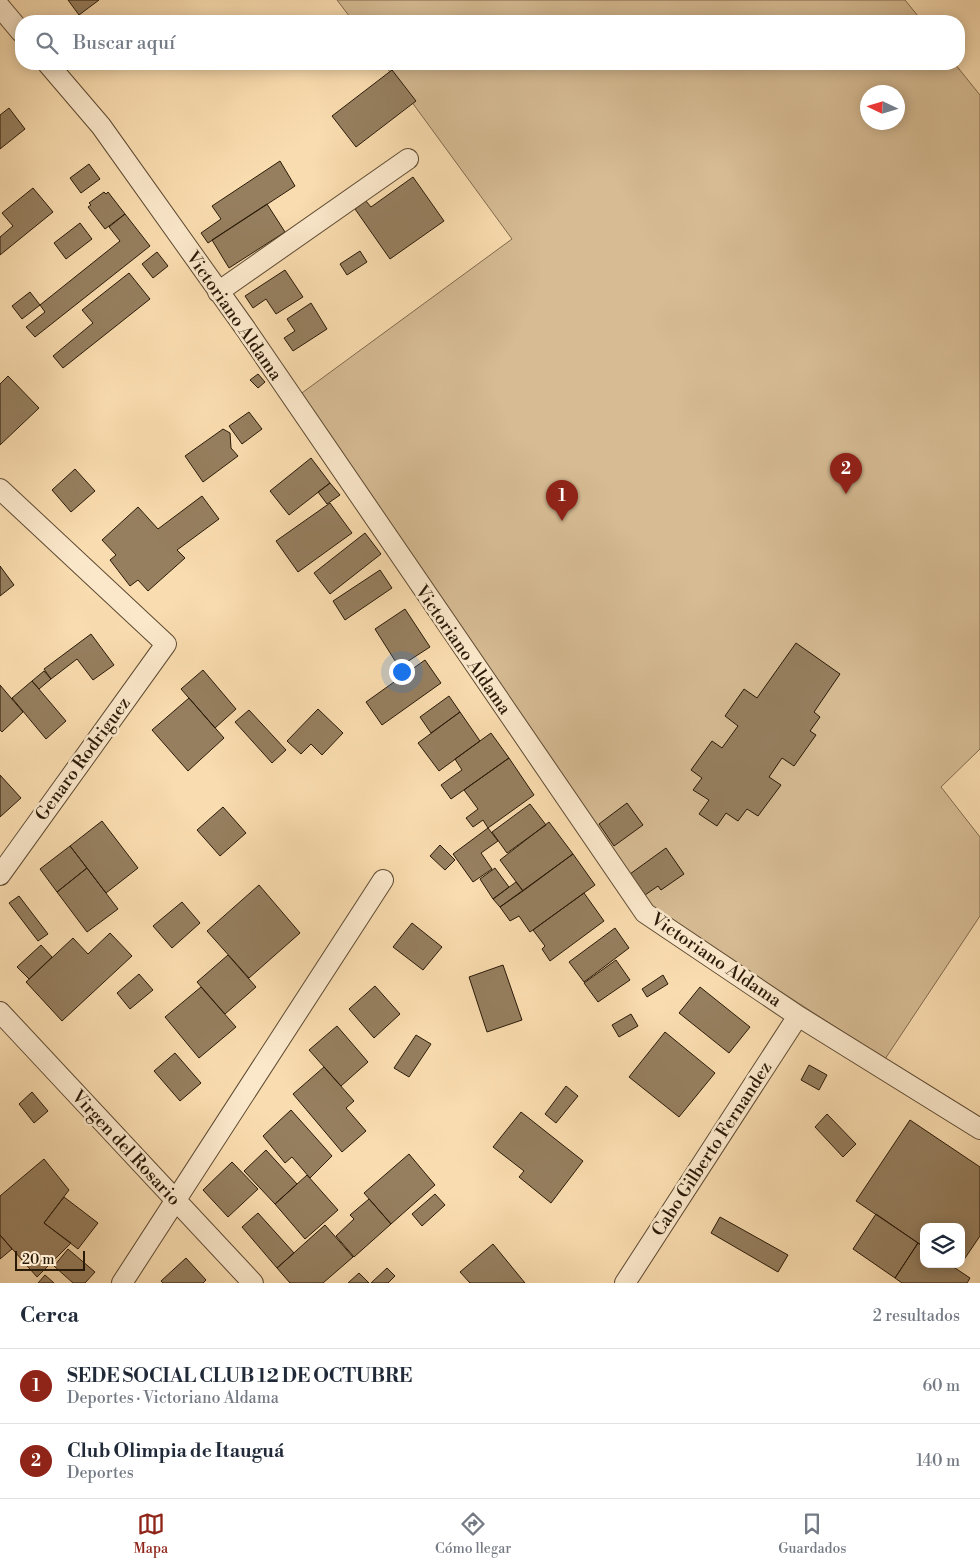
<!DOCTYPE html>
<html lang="es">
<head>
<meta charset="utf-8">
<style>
  :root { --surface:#fff; --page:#f2f2f3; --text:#1f2937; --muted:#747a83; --line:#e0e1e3; --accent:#8f2418 }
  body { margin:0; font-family:"Libre Bodoni",serif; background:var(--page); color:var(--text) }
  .controls { position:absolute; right:15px; bottom:15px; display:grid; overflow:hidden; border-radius:10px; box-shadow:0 2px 12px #0003 }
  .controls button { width:45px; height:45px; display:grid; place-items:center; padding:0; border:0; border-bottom:1px solid var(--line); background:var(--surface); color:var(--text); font:25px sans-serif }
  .compass { position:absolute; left:860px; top:85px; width:45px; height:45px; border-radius:50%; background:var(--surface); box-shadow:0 2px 12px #0003; rotate:274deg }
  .scale { position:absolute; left:15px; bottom:12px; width:70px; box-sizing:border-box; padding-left:5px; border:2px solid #2a1a08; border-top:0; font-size:14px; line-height:18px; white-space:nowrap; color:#2a1a08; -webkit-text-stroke:4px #fbe8cb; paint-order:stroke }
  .you { position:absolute; left:401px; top:671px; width:18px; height:18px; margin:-12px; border:4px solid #fff; border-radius:50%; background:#1a73e8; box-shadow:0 0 0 8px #1a73e833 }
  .badge { display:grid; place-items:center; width:32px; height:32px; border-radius:50%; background:var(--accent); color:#fff; font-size:16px; font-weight:700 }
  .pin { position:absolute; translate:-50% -41px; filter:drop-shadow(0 1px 2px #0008) }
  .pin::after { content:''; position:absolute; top:26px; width:18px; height:15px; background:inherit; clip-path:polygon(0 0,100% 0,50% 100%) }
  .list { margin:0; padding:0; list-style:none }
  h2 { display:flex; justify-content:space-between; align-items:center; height:65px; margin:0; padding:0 20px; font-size:21px }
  h2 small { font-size:16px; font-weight:400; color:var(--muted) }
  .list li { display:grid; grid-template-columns:32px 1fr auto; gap:15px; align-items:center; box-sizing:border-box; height:75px; padding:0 20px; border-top:1px solid var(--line) }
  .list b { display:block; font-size:19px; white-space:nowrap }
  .list p { margin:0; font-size:16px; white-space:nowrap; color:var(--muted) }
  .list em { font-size:16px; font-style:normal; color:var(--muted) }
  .icon { flex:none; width:28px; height:28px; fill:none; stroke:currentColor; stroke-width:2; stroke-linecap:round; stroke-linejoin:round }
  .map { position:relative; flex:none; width:980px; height:1283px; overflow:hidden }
  .search { position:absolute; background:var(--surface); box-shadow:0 2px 12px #0003; left:15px; right:15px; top:15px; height:55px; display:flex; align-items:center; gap:12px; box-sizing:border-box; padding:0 18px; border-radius:20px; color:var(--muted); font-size:19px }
  .sheet { height:215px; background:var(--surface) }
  nav { display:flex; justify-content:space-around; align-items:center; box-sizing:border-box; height:70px; border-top:1px solid var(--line); background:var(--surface); font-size:14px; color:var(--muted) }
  nav a { display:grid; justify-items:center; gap:2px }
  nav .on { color:var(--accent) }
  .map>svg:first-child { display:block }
  .green { fill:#d6bb93; stroke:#806a4e; fill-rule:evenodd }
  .building { fill:#967f5f; stroke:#2a1a08 }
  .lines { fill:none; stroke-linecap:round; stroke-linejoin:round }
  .street-casing { stroke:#5e4a32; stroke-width:22 }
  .street { stroke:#fbe8cb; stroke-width:20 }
  .labels { text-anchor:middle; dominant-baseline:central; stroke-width:5; stroke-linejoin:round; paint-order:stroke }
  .street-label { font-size:18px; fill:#2a1a08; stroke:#fbe8cb }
</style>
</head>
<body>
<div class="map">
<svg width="980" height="1283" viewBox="0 0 980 1283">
  <rect width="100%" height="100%" fill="#f9dcaf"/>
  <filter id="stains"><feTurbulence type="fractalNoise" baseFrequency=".004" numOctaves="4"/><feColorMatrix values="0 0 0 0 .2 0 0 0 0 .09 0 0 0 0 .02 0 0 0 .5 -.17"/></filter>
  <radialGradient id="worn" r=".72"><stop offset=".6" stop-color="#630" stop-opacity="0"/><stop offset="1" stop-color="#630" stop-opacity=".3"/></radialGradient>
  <!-- green -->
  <path class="green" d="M337,0H905L922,21H353Z
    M384,64H955L980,95V749L941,787L980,837V916L885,1059L642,902L295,398L512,239ZM868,92H898V122H868Z"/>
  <!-- building -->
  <path class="building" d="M68,0H99L79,15Z
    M392,70L416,101L356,147L332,116Z
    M9,108L25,129L0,149V115Z
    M280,161L295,186L208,243L201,233L221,219L212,206Z
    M89,164L100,179L81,193L70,178Z
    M413,177L444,221L390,259L355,209L366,201L371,207Z
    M33,188L53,212L0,255V237L13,226L2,213Z
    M104,192L106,194L108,192L125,214L105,229L88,207L91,205L89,203Z
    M267,204L285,232L229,268L212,240Z
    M125,214L150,246L35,337L26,327L45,312L40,305L120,241L109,227Z
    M80,223L92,239L66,259L54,243Z
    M360,251L367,262L347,275L340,264Z
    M157,252L168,266L153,278L142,264Z
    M285,270L303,297L276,314L266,299L253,308L245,296Z
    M129,273L150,299L63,368L53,356L93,323L82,310Z
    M30,292L40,305L22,319L12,306Z
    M311,303L327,329L293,351L284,338L295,331L287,319Z
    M258,374L265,382L258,388L250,380Z
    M8,376L39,408L0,445V384Z
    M249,412L262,429L242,444L229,426Z
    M223,429L230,433L231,448L238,456L203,482L185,456Z
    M311,458L330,483L289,515L270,491Z
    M75,469L95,491L71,512L52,490Z
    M330,483L340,495L327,504L318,492Z
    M202,496L219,519L177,550L185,558L148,591L138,580L130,586L110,560L116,555L102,540L138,507L158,529Z
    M330,503L352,533L298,572L276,541Z
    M365,533L381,554L330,594L314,573Z
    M0,566L14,585L0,596Z
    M380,570L392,588L345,620L333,601Z
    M405,609L430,647L399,667L375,629Z
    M91,634L114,665L93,680L77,659L51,679L44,669Z
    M796,643L840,674L814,712L820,717L810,731L816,735L794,766L782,758L769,777L781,785L758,816L747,809L738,821L726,813L717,826L699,814L709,800L693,790L702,778L691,770L712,741L722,748L738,726L725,716L744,689L757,698Z
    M425,660L441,683L382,725L366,702Z
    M203,670L236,709L215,728L181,689Z
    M44,671L51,679L39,689L32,681Z
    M32,681L66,721L46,739L12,698Z
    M0,685L23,712L2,732L0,730Z
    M449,696L460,712L431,733L420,717Z
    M189,698L224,738L188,771L152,730Z
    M318,709L343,733L322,755L311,744L301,754L287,741Z
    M249,710L286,750L272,763L235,722Z
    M460,712L480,741L439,771L418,743Z
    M491,733L509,758L451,799L441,785L462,770L455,759Z
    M509,758L534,795L488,828L483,820L473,827L466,818L478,809L464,790Z
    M0,775L21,798L0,817Z
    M627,803L643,825L614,846L599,824Z
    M530,804L546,825L507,853L492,832Z
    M223,807L246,833L220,856L197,830Z
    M102,821L138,868L106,893L70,846Z
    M549,822L573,854L523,891L500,860Z
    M488,828L498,841L481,853L492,869L473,882L453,854Z
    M440,845L455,860L445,870L430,856Z
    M70,846L87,868L57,892L40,869Z
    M666,848L684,874L661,890L658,886L645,895L630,874Z
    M573,854L595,885L530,932L519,916L510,921L500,907Z
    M87,868L118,909L87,932L57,892Z
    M495,868L509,887L493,899L480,879Z
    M516,882L523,891L500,907L493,899Z
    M259,885L300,933L249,978L207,931Z
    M584,893L604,921L550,961L542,949L545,946L533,930Z
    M19,896L48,934L38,941L9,903Z
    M182,902L200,923L172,948L153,926Z
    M412,923L442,947L423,970L393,947Z
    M615,928L629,948L584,982L569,962Z
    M110,933L132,956L62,1021L26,982L73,938L88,954Z
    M41,945L52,957L29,979L17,967Z
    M228,955L256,987L225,1014L197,982Z
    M616,960L630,980L598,1002L584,983Z
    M503,965L522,1020L487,1032L469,977Z
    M139,974L153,990L130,1009L117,993Z
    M663,975L668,984L647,997L642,989Z
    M375,986L400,1014L374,1038L349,1009Z
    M201,987L236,1027L199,1058L165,1017Z
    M700,987L750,1027L729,1053L679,1013Z
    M631,1014L638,1026L619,1037L612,1025Z
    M337,1026L368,1062L341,1086L309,1050Z
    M665,1032L715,1073L679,1117L629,1077Z
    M416,1035L431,1044L409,1077L394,1068Z
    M175,1053L201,1083L180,1101L154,1071Z
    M809,1065L827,1075L819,1090L801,1080Z
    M324,1067L354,1101L346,1108L366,1131L342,1152L293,1094Z
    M566,1086L578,1096L556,1123L545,1114Z
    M32,1092L48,1111L34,1123L19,1104Z
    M291,1110L332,1156L310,1178L292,1157L285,1163L263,1136Z
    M521,1112L583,1161L551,1203L519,1177L524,1171L493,1147Z
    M827,1114L856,1144L843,1157L815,1127Z
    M910,1120L980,1167V1236L961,1264V1227H924V1247L856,1201Z
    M266,1150L297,1184L275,1204L244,1171Z
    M409,1154L435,1185L391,1224L364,1193Z
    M44,1159L69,1190L44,1223L71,1243L37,1277L0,1235V1196Z
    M232,1162L258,1189L228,1217L203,1190Z
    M307,1175L338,1210L305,1239L275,1204Z
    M435,1194L445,1205L422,1226L412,1214Z
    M64,1197L98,1223L78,1249L44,1223Z
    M369,1199L391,1224L354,1257L336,1236L354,1219L350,1215Z
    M258,1213L294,1253L277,1268L242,1227Z
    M876,1214L918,1243L895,1278L853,1249Z
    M720,1217L788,1255L778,1272L711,1233Z
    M325,1225L353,1257L323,1283H290L277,1268Z
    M0,1235L12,1249L0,1259Z
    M918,1243L924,1247V1264H949L970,1278L967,1283H902L895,1278Z
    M493,1244L525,1283H470L460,1272Z
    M68,1249L95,1272L85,1283H73L54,1266Z
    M186,1258L206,1280L203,1283H163L161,1281Z
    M387,1268L395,1276L388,1283H371Z
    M359,1273L369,1283H348Z
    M45,1275L54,1283H38Z"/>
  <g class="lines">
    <!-- street casing -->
    <g class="street-casing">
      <path id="street" d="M0,7L21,32
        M48,64L101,126L245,328L645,913L798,1016L980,1129
        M218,292L408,159
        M0,489L166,644L0,875
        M0,1012L253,1283
        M122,1283L383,880
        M625,1283L798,1016"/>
    </g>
    <!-- street -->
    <use href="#street" class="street"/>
  </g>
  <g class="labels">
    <!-- street labels -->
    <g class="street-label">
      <text transform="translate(234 316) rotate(55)">Victoriano Aldama</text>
      <text transform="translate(463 650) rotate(55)">Victoriano Aldama</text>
      <text transform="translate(83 759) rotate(-54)">Genaro Rodriguez</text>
      <text transform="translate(716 960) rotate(34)">Victoriano Aldama</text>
      <text transform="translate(126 1148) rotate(47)">Virgen del Rosario</text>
      <text transform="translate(712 1149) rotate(-57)">Cabo Gilberto Fernandez</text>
    </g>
  </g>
  <rect width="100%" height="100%" filter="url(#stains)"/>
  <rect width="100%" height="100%" fill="url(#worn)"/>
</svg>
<div class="controls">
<button><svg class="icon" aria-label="layers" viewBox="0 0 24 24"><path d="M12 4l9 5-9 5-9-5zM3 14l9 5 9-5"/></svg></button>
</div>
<svg class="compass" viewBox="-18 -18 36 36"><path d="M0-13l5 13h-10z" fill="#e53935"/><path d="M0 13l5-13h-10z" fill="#747a83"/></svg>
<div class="scale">20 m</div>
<div class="you"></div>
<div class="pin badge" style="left:562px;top:521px">1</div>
<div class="pin badge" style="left:846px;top:494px">2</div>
<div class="search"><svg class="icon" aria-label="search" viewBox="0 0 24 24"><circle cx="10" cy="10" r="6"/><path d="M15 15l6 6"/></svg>Buscar aquí</div>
</div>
<section class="sheet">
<h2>Cerca<small>2 resultados</small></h2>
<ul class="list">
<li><span class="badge">1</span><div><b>SEDE SOCIAL CLUB 12 DE OCTUBRE</b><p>Deportes · Victoriano Aldama</p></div><em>60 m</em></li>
<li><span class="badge">2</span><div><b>Club Olimpia de Itauguá</b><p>Deportes</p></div><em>140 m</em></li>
</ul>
</section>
<nav>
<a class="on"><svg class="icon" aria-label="map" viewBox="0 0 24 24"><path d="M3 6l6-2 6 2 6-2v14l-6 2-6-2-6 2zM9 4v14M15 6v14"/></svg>Mapa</a>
<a><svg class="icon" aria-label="directions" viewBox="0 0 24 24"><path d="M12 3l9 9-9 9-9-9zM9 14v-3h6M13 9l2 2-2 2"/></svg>Cómo llegar</a>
<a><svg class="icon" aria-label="saved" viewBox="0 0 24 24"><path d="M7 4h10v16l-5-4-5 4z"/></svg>Guardados</a>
</nav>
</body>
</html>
